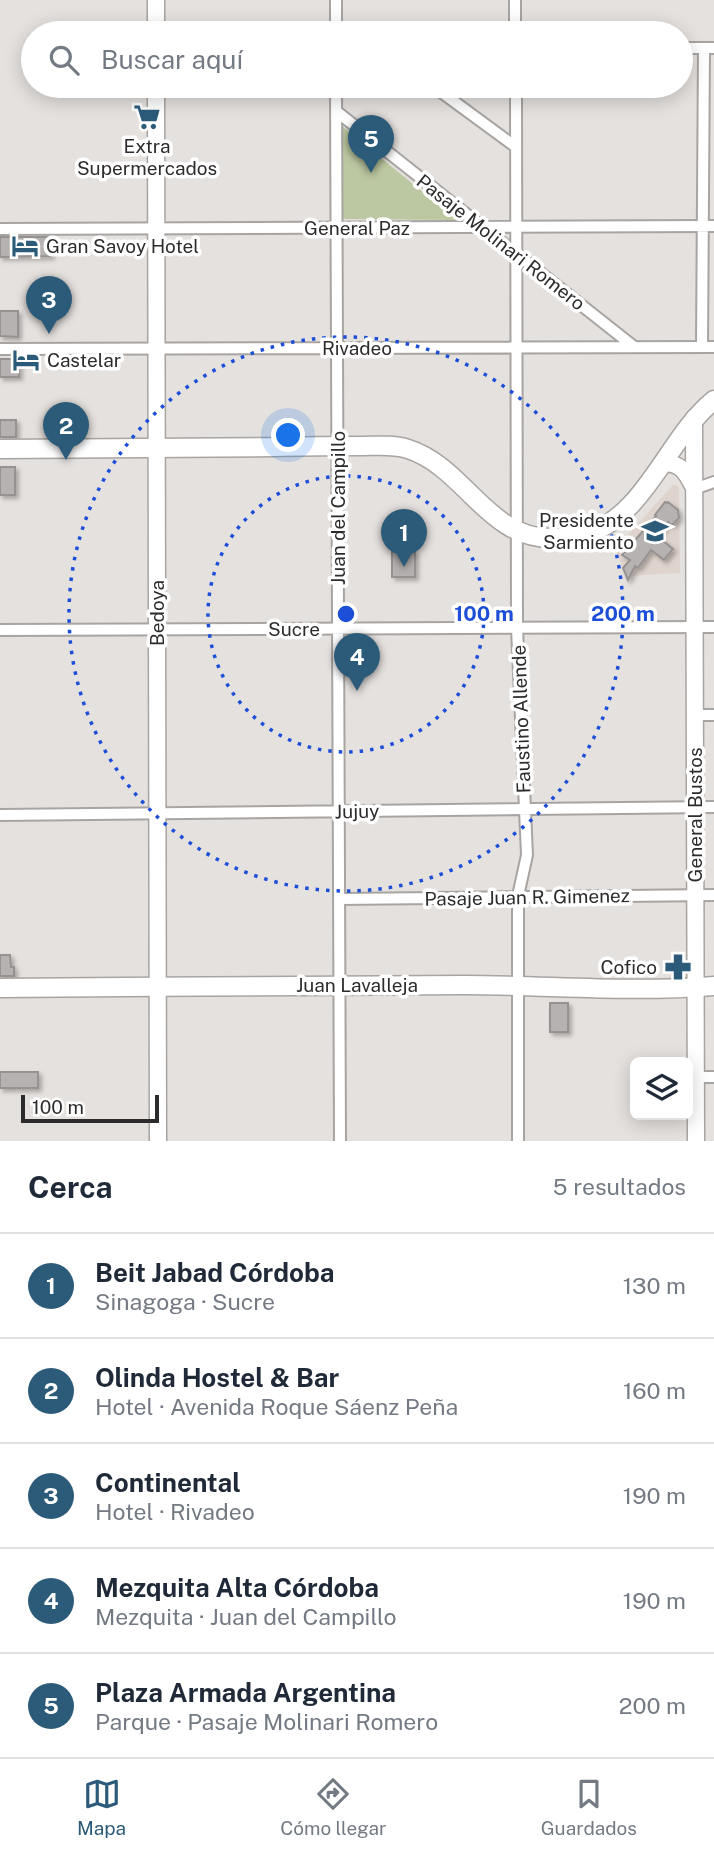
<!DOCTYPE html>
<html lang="es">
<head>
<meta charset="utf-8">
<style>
  :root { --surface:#fff; --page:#f2f2f3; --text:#1f2937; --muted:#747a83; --line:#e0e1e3; --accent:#2c5b7a }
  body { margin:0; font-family:"Public Sans",sans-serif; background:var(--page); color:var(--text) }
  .controls { position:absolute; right:21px; bottom:21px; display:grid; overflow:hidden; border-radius:10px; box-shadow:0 4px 18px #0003 }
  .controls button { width:63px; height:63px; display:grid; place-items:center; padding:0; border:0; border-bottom:2px solid var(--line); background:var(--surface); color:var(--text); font:35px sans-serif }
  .scale { position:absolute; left:21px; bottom:18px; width:138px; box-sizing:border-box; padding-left:7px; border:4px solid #2d2b2b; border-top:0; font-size:19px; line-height:24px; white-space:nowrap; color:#2d2b2b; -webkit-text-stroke:5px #fff; paint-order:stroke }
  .you { position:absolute; left:289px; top:436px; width:24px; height:24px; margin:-18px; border:5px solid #fff; border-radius:50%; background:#1a73e8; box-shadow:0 0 0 10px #1a73e833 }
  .badge { display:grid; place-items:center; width:46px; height:46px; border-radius:50%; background:var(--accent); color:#fff; font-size:23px; font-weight:700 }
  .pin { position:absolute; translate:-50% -58px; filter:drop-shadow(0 2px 4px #0008) }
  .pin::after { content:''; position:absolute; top:37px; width:24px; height:21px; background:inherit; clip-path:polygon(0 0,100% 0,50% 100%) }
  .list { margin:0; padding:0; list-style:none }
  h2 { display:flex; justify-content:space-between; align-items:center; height:91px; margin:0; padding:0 28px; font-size:30px }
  h2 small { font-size:23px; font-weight:400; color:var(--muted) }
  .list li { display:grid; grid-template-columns:46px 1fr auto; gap:21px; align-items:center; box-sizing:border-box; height:105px; padding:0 28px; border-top:2px solid var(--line) }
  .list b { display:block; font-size:26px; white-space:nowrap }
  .list p { margin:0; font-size:23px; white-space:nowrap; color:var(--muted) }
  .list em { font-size:23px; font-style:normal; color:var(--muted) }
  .icon { flex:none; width:38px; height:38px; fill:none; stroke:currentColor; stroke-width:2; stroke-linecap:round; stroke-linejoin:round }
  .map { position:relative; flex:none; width:714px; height:1141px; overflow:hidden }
  .search { position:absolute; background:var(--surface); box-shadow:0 4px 18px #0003; left:21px; right:21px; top:21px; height:77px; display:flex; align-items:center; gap:18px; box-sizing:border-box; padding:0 24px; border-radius:38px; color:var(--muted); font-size:26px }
  .sheet { height:616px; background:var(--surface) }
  nav { display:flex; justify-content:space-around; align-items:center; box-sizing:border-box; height:98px; border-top:2px solid var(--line); background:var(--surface); font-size:19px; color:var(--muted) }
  nav a { display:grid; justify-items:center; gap:4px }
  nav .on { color:var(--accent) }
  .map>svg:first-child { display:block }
  .built { fill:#dfd4cd }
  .green { fill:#bcc8a1 }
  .building { fill:#b6b2b1; stroke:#979292; stroke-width:2; filter:url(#shadow) }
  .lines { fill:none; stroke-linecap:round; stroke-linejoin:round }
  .street-casing { stroke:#a8a4a2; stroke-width:14 }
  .secondary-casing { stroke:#a8a4a2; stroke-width:19 }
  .primary-casing { stroke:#a8a4a2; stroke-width:21 }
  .street { stroke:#fff; stroke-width:10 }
  .secondary { stroke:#fff; stroke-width:16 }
  .primary { stroke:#fff; stroke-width:18 }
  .ring { fill:none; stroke:#1d4ed8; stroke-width:3.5; stroke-dasharray:3.5 7 }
  .labels { text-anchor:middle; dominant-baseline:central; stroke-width:7; stroke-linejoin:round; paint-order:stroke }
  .poi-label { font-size:19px; fill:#2d2b2b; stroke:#fff; text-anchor:start }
  .street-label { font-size:19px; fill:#2d2b2b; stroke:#fff }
  .centre { fill:#1d4ed8; stroke:#fff; stroke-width:3.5 }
  .ring-label { font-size:21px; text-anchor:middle; font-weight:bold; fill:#1d4ed8; stroke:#fff; stroke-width:7; stroke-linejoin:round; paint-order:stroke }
</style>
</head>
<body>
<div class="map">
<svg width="714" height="1141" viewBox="0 0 714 1141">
  <defs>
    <filter id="shadow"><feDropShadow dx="3" dy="3" stdDeviation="2" flood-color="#0004"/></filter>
  </defs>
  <rect width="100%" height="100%" fill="#e5e1de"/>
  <!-- built -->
  <path class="built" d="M674,484L677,485L679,490L680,573L626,576L614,546L623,540Z"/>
  <!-- green -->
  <path class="green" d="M342,126L457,220L343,219Z"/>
  <!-- building -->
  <path class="building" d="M0,237H51V256L0,257Z
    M0,311H18V337L0,336Z
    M0,359H19V377H0Z
    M0,420H16V437H0Z
    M0,467H15V495H0Z
    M665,502L667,503L668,502L678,510L679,518L672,525L668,522L657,536L673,549L664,560L651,550L638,568L635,566L628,580L623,568L630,560L622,555L656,516L655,515Z
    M392,552H415V577H392Z
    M0,955H10L11,967H14V976H0Z
    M550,1003H568V1032H550Z
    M0,1072H38V1088H0Z"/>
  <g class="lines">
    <!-- street casing -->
    <g class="street-casing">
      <path id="street" d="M336,0V33
        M515,0V33
        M681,48H714
        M336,86L340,1141
        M433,86L516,147
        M516,86L517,628L527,855L518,896V1141
        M336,111L633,346
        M0,229L714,226
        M702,347L704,48
        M0,349L714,347
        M694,489L714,482
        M0,630L714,627
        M695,715H714
        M0,815L714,807
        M339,899L714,895
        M696,1077H714"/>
    </g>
    <!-- secondary casing -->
    <g class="secondary-casing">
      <path id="secondary" d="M156,0V33
        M156,86L158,1141
        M694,418L696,1141
        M663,463C681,463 686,472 693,486"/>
    </g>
    <!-- primary casing -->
    <g class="primary-casing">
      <path id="primary" d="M0,449C92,449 184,448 275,447C304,446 332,446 360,446C376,446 393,444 408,449C465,467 488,540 553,538C563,538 574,538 584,535C646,517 667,438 714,400
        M0,988C155,987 310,985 465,985C548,985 632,993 714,986"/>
    </g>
    <!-- street -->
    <use href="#street" class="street"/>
    <!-- secondary -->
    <use href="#secondary" class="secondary"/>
    <!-- primary -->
    <use href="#primary" class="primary"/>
  </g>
  <!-- distance rings -->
  <g class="ring">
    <circle cx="346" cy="614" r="138"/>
    <circle cx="346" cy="614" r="277"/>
  </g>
  <!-- icons -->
  <defs>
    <g id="supermarket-bare" transform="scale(2.1)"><path d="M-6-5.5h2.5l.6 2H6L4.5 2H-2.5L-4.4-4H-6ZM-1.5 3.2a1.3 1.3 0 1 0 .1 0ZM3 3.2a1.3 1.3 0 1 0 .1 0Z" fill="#2c5b7a" stroke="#fff" stroke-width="2.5" paint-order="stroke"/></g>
    <g id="hotel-bare" transform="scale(2.1)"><path d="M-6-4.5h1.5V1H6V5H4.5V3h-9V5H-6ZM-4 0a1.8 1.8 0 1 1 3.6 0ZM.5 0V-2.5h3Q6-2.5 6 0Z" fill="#2c5b7a" stroke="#fff" stroke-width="2.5" paint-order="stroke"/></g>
    <g id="school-bare" transform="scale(2.1)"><path d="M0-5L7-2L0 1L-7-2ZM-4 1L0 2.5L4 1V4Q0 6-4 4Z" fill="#2c5b7a" stroke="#fff" stroke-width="2.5" paint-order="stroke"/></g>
    <g id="pharmacy-bare" transform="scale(2.1)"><path d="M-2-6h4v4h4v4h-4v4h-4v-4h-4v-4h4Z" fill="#2c5b7a" stroke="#fff" stroke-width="2.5" paint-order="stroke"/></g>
  </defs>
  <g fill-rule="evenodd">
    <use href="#supermarket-bare" x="147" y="117"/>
    <use href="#hotel-bare" x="25" y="246"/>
    <use href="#hotel-bare" x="26" y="360"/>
    <use href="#school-bare" x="655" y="531"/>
    <use href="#pharmacy-bare" x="678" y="967"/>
  </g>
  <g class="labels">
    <!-- poi labels -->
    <g class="poi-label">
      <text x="147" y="146" text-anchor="middle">Extra<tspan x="147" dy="22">Supermercados</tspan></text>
      <text x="46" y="246">Gran Savoy Hotel</text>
      <text x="47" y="360">Castelar</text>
      <text x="634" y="520" text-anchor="end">Presidente<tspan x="634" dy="22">Sarmiento</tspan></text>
      <text x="657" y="967" text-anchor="end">Cofico</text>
    </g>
    <!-- street labels -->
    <g class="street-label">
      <text x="357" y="228">General Paz</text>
      <text transform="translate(501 242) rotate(38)">Pasaje Molinari Romero</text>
      <text x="357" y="348">Rivadeo</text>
      <text transform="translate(338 508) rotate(-90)">Juan del Campillo</text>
      <text transform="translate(157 613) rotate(-90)">Bedoya</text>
      <text x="294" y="629">Sucre</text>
      <text transform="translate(521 719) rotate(-92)">Faustino Allende</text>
      <text transform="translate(357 811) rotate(-1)">Jujuy</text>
      <text transform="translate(695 815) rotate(-90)">General Bustos</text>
      <text transform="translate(527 897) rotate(-1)">Pasaje Juan R. Gimenez</text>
      <text x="357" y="985">Juan Lavalleja</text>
    </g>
  </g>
  <circle cx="346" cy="614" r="10" class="centre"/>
  <g class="ring-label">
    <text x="484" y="621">100 m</text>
    <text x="623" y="621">200 m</text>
  </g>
</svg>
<div class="controls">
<button><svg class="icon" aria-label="layers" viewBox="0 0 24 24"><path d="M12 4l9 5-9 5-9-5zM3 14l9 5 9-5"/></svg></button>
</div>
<div class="scale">100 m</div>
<div class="you"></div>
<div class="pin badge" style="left:404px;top:567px">1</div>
<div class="pin badge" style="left:66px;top:460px">2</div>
<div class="pin badge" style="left:49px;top:334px">3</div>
<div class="pin badge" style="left:357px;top:691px">4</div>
<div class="pin badge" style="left:371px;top:173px">5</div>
<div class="search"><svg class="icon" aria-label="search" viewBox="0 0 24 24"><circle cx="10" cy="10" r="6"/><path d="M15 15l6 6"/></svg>Buscar aquí</div>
</div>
<section class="sheet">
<h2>Cerca<small>5 resultados</small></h2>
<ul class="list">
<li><span class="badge">1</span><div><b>Beit Jabad Córdoba</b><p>Sinagoga · Sucre</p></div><em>130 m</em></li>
<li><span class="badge">2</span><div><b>Olinda Hostel &amp; Bar</b><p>Hotel · Avenida Roque Sáenz Peña</p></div><em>160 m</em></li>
<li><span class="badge">3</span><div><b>Continental</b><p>Hotel · Rivadeo</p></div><em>190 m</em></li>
<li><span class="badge">4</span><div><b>Mezquita Alta Córdoba</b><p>Mezquita · Juan del Campillo</p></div><em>190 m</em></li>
<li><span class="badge">5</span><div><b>Plaza Armada Argentina</b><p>Parque · Pasaje Molinari Romero</p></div><em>200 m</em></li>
</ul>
</section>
<nav>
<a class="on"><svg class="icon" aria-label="map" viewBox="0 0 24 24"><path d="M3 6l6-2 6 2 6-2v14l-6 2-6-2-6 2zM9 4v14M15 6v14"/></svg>Mapa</a>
<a><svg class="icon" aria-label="directions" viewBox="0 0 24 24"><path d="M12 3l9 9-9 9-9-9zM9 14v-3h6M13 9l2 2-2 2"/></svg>Cómo llegar</a>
<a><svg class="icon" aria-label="saved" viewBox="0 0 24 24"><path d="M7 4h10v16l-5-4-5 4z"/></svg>Guardados</a>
</nav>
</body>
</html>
